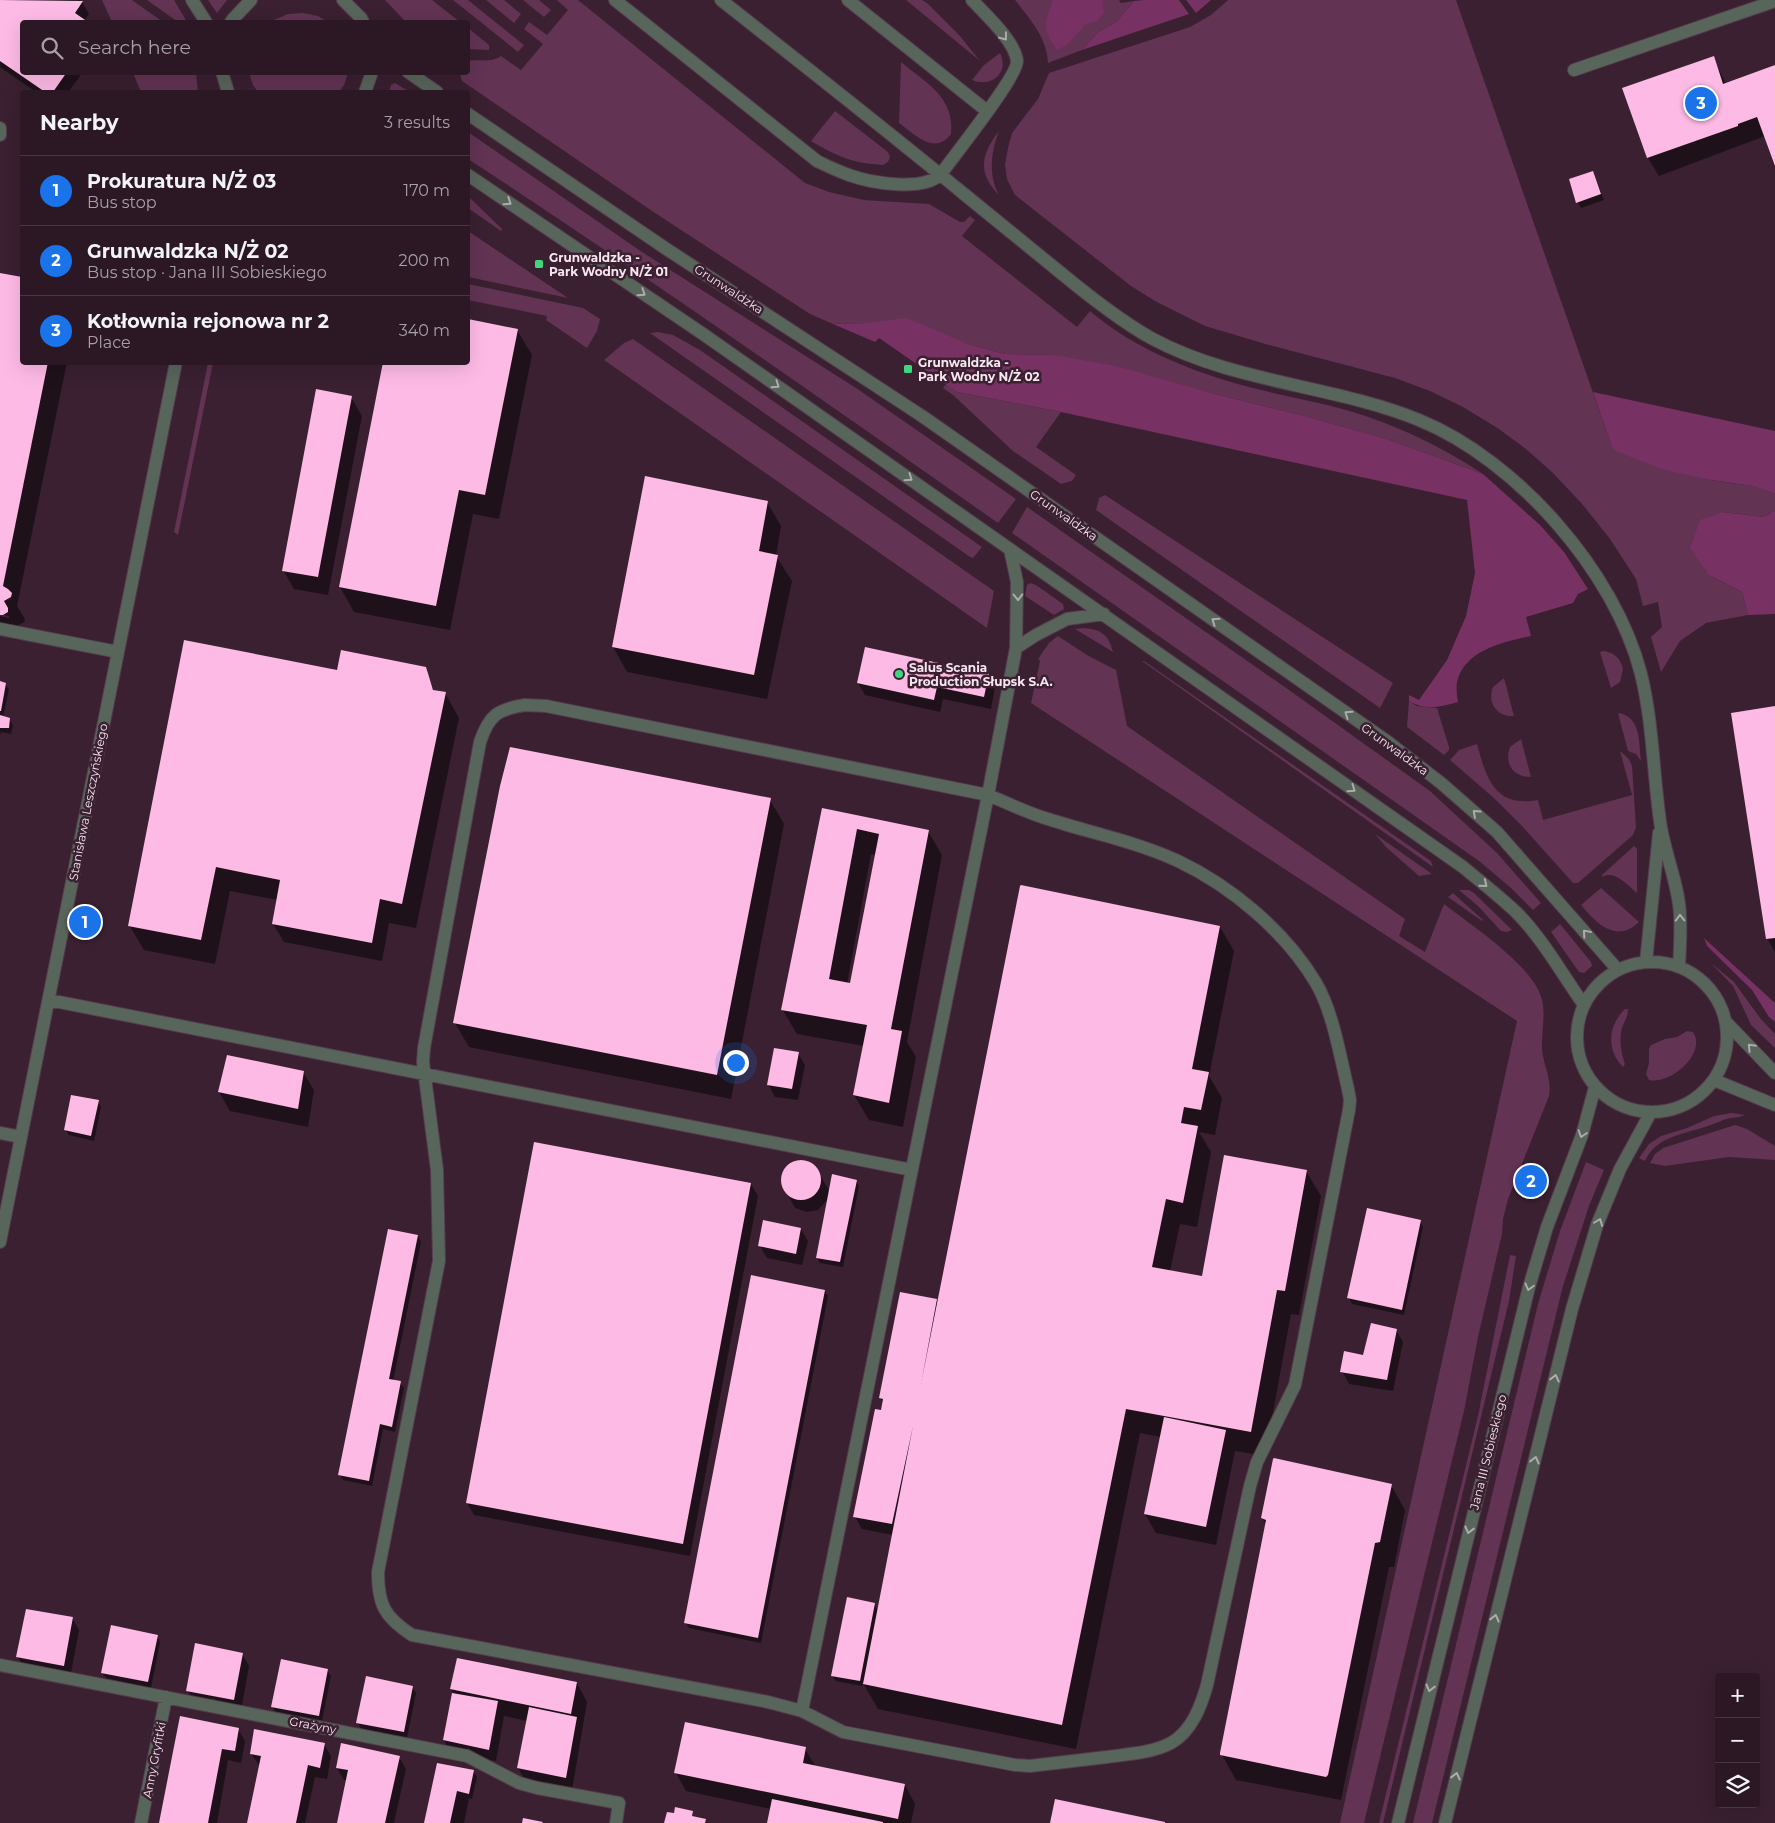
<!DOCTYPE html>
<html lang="en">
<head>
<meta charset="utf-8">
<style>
  :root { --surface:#2c1825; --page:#382532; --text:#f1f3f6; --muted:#a6a0a7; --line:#483742; --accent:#1a73e8 }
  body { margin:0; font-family:Montserrat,sans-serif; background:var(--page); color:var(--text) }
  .controls { position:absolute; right:15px; bottom:15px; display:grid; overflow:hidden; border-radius:5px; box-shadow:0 5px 20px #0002 }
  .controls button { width:45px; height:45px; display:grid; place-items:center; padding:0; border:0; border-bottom:1px solid var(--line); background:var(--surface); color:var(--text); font:25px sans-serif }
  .you { position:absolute; left:735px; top:1062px; width:18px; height:18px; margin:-12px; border:4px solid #fff; border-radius:50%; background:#1a73e8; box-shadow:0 0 0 8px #1a73e833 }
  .badge { display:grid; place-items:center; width:32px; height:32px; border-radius:50%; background:var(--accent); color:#fff; font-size:16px; font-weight:700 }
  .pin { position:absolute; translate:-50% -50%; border:2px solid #fff; box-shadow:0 1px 5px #0006 }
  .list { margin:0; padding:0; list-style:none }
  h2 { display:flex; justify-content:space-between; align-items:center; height:65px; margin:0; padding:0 20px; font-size:21px }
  h2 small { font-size:16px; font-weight:400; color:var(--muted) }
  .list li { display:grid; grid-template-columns:32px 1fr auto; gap:15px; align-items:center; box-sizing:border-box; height:70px; padding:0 20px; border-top:1px solid var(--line) }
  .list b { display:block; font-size:19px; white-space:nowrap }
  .list p { margin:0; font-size:16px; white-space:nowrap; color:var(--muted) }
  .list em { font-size:16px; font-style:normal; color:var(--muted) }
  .icon { flex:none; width:28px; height:28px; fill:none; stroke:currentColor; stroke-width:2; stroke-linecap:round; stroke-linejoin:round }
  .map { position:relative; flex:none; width:1775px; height:1823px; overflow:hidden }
  .search { position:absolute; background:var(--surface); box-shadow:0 5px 20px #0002; left:20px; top:20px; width:450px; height:55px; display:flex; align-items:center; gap:12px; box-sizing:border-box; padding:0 18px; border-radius:5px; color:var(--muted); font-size:19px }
  .panel { position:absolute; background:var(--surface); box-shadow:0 5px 20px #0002; left:20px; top:90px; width:450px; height:275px; border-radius:5px }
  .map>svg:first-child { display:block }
  .green { fill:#623353 }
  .forest { fill:#773162 }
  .shadow { fill:#0007; fill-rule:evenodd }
  .building { fill:#fdbae5; fill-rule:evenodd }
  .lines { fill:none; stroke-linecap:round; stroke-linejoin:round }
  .minor-casing { stroke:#543c4c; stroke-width:14 }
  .minor { stroke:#58655b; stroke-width:12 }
  .oneway { stroke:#afabad }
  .poi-dot { fill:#3fd77d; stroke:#3a2031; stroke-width:2 }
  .labels { text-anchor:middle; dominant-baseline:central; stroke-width:5; stroke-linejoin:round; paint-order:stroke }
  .poi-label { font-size:12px; font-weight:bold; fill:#f7e5f0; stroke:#3a2031; text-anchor:start }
  .street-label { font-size:12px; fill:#f7e5f0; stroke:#3a2031 }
</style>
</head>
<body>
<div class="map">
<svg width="1775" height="1823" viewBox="0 0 1775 1823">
  <rect width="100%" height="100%" fill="#3a2031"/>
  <!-- green -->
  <path class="green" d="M102,0H132L163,22H112Z
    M147,0H174L187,22H178Z
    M208,0H227L217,13Z
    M385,0H432L460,22H406Z
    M453,0H468L524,45L518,52Z
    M486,0H504L521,14L514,23Z
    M523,0H539L551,10L544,17Z
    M557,0H578L805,183L829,192L864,200L929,204L960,222H964L970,216L975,220L962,236L1077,327L1090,311C1136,351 1203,376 1261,390C1289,397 1318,402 1346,410C1395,424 1441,446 1483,474L1387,439L1305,416L1056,355L1005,354L968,344L866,323L833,324L810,314L655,213L462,81L460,74V73L468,72V61C480,59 492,63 501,56L521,70L543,44L524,29L529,22L547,35L568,10Z
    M906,0H922L927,3L960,36L980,61Z
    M1015,0H1119L1121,3L1134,1L1116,22L1098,32L1082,50L1048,63C1047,38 1030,19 1015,0Z
    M1228,0H1456L1613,450L1710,480L1753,486L1775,494V510L1764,517L1723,512L1709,575L1742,592L1748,615L1706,623L1680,641L1661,672L1651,637L1662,627L1658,602L1643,606L1636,579L1610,539L1583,505L1553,473L1526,449L1499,429L1463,407L1430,391L1395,378L1269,345L1205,326L1155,301L1131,286L1015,195L1007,179L1005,165L1008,148L1012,133L1038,99L1049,73L1190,27L1211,15Z
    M303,13L318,16L328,22H269L288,14Z
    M468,28L489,45V50L468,49Z
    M1000,53C1010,73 991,88 972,80L984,65Z
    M901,62C926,83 955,97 951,134C935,156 914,134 899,123Z
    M133,73H196L198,92H141Z
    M249,73V72L348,73L344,85L339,92H258L253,85Z
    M395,83L408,91L407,92H389L391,85Z
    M835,111L888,152L890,157L888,162L883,165C852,163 838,157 811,141Z
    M999,131C991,152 988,175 999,195C977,173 981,154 999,131Z
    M468,132L642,252L856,388L1016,499L998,523C822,400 647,276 468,159Z
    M468,196L502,229L501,231L468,208Z
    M468,231L568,298L468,277Z
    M468,284L583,308L600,319L597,331L587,348L546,320L547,316L468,300Z
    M658,332L673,335L700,350L982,547L973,558L970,557L650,333Z
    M633,339L994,591L987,628L604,360L624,343Z
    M208,363H213L178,535L174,532Z
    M946,384L957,392L1061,412L1036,447L1076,475L1072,481L1061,484L1013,451L953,395L943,388Z
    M1105,495L1393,683L1380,708L1096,510L1099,498Z
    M1027,507L1289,690L1430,791L1497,853L1541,903L1533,910L1511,888L1479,861L1012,533Z
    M1030,583L1036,585L1063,604L1064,609L1054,615L1025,596L1027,585Z
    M1083,628C1101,629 1109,635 1113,652L1075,629Z
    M1058,636L1087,655L1116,670L1127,726L1405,919L1399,936L1425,952L1444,904C1471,925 1535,967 1542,1000C1546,1016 1541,1034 1542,1050C1544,1066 1552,1080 1549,1096L1508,1199L1503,1219L1502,1234L1478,1337L1464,1411L1364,1823H1340L1517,1021L1031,703L1040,661L1038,659L1049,643Z
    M1604,651C1615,653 1621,659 1623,669L1620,682L1611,688L1600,652Z
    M1142,661H1144L1431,861L1433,867Z
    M1504,678L1514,716C1496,717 1487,702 1493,687Z
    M1409,701L1417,706L1437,708L1449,747V750L1444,755L1407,727Z
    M1618,713C1641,716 1639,742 1641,761L1636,754L1628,751Z
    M1521,739L1531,777C1513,777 1504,764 1510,747Z
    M1477,744C1486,778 1495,808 1538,800L1543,820L1632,795L1620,751L1629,759L1632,766L1636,827L1633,835L1578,883H1573L1521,825L1495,799L1450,760L1459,750Z
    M1375,834L1432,874L1419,876L1387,848Z
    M1634,846L1637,849V893C1628,886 1615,869 1602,877V875Z
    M1601,888L1639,922C1616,944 1596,923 1581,905Z
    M1459,890H1469L1474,893L1512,930L1507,932L1501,931L1478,906Z
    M1453,893L1483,920L1482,921L1448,897Z
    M1560,924L1591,962L1592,966L1584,973L1579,972L1551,932Z
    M1711,963L1734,982L1760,1018L1775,1034V1048L1751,1025L1733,986Z
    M1625,1009H1628C1628,1017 1624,1022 1622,1028C1619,1040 1621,1053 1625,1064L1623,1067C1606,1050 1608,1025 1625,1009Z
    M1687,1031L1693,1032C1707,1052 1672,1085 1649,1080L1646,1074L1649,1063V1049L1651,1045L1665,1039L1677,1037Z
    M1732,1113L1745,1115C1739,1118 1733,1117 1726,1119C1720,1121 1714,1124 1708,1126C1685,1134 1656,1136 1645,1161L1639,1158L1649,1144L1661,1136L1687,1128L1714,1116Z
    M1735,1125L1747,1129L1775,1146V1160L1729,1157L1665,1166L1650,1163L1655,1154L1663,1148Z
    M1586,1162L1604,1170L1589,1206L1563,1286L1432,1823H1413L1538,1304L1560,1231Z
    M1510,1255L1516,1256L1509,1301L1383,1823H1379L1478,1416Z"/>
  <!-- forest -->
  <path class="forest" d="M1053,0H1102L1104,13L1097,21L1085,25L1067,45L1057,50C1042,29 1044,23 1053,0Z
    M1144,0H1179L1189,14L1082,50L1098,32L1116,22L1134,1Z
    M1186,0H1211L1196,13Z
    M907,318L968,344L1005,354L1056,355L1120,367L1211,393L1305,416L1387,439L1483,474L1540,525L1564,552L1588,589L1578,594L1573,603L1526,617L1531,636C1503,642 1465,650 1457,682C1456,688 1457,696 1458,702C1441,707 1425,711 1409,701V695L1419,700L1447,660L1466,616L1475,573L1467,500L1061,412L957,392L879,338L875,342L833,324L866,323Z
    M1593,392L1775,431V494L1753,486L1711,480L1664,470L1613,450Z
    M1775,510V614L1748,615L1742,592L1709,575L1690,548L1700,520L1723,512L1764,517Z
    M1704,938L1775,1003V1022L1769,1017L1752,990L1707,946Z"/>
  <!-- shadow -->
  <path class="shadow" d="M0,0H80L82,2L89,14L84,21L86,22H22V72H83L68,92H36L0,67Z
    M1713,58L1726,84L1775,66V163L1765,136L1659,176L1648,158L1624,89Z
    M1593,173L1604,200L1581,208L1578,202Z
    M0,274L22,279V362H67L17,606L25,619L24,622L17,626L22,637L18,640L0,636V616L9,618V616L0,614Z
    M468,321L517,330L532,355L499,519L473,514L450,630L354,612L340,587L468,362Z
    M351,397L362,416L328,595L294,589L283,570Z
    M646,478L767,502L781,526L776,556L792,581L767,699L627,672L613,647Z
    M425,669L434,691L445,693L459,718L416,928L389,923L382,961L284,942L273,924L278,900L230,891L215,964L144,950L129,925L340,672Z
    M988,675L995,687L991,709L943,699L940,712L865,695L858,683Z
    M0,683L5,684L9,689L3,717L9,719L13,725L11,734L1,732L0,736Z
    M1775,707V952L1767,938Z
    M770,800L784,824L731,1099L469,1047L455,1023Z
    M823,810L928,831L942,855L907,1042L916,1057L903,1127L869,1120L854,1095L864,1046L797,1034L782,1009ZM871,854L877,855L851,985L847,984Z
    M1220,927L1234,951L1209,1076L1222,1098L1215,1135L1199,1132L1211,1152L1197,1227L1180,1224L1170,1271L1203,1278L1306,1171L1321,1196L1299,1315L1291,1314L1265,1456L1235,1451L1216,1545L1156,1533L1145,1514L1161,1437L1140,1433L1076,1749L878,1709L863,1683L862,1686L836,1681L832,1676L874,1604L878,1611L893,1535L862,1529L855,1517L882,1411L884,1404L880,1398L936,1300L939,1305Z
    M798,1053L805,1065L798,1100L775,1097L768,1084Z
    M303,1072L314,1090L308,1127L230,1111L219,1092Z
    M98,1101L101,1107L94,1141L69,1135L66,1130Z
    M803,1160L814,1165L830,1192L856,1181L859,1186L843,1267L820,1263L817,1258L828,1199L818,1210L807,1212L795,1208L782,1184L783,1172L791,1163Z
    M751,1184L758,1196L690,1556L474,1515L467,1503Z
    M1420,1221L1423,1227L1404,1315L1352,1304L1349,1298Z
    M801,1229L808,1241L802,1265L767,1258L760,1246Z
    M418,1236L421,1242L393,1381L400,1383L404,1388L395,1432L383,1429L372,1486L343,1480L340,1475Z
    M825,1291L828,1296L761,1643L689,1628L686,1623Z
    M1396,1330L1403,1342L1393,1391L1349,1384L1342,1371L1364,1356Z
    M1391,1485L1405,1510L1394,1567H1389L1341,1800L1236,1780L1222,1755L1266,1525L1262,1518Z
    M72,1618L79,1630L70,1678L49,1673L45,1667L21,1662L17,1656Z
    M157,1636L160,1642L151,1688L106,1678L102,1673Z
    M242,1654L249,1666L241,1711L219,1707L213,1697V1701L191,1696L188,1691Z
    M327,1670L331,1676L322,1721L275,1712L272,1706Z
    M577,1683L587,1702L572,1790L525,1780L518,1768L527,1721L504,1716L496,1761L474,1757L468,1747V1750L447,1746L444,1740L455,1695L451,1689Z
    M412,1687L416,1693L407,1738L361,1729L358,1723Z
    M238,1729L245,1741L241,1763L228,1760L217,1823H160Z
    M324,1744L331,1756L327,1779L315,1777L305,1823H248L260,1766L251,1754Z
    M805,1749L816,1767L905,1785L915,1804L911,1823H768L771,1809L686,1791L676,1773Z
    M399,1757L406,1769L394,1823H338L347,1780H344L337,1768Z
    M473,1771L477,1777L472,1799L469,1798L464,1823H426Z"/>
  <!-- building -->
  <path class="building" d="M0,0L83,1L75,13L88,22H22V72H67L53,92H45L0,61Z
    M1714,56L1723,84L1775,65V166L1757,117L1738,124V126L1647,158L1622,88Z
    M1593,171L1601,194L1576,203L1569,179Z
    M0,273L22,277V362H48L3,586L8,589L12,593L11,597L4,601L8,608V612L3,615H0Z
    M468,319L518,329L485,495L459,490L436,606L339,587L383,362H468Z
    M316,389L352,396L318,577L282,571Z
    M645,476L768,501L759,551L778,555L754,675L612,647Z
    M184,640L337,670L341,650L426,667L433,690L446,692L402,904L380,899L372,943L272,924L280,880L216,867L201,940L128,926Z
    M865,647L989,674L984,697L937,687L934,700L857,683Z
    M0,681L6,683L1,711H0Z
    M1775,706V938L1766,939L1731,713Z
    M0,715L10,718L9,728H0Z
    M510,747L771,798L717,1075L453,1023L500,786Z
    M822,808L929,830L891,1029L902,1031L889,1103L853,1095L867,1025L781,1010ZM857,829L879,834L850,983L829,979Z
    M1021,885L1220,926L1192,1069L1209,1072L1201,1110L1184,1107L1181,1123L1198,1126L1183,1203L1166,1199L1152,1267L1202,1276L1224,1155L1307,1170L1285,1291L1277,1290L1251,1432L1126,1409L1062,1725L863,1684L913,1426L892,1524L853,1517L875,1409L881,1410L883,1399L879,1398L900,1292L937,1299L921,1384L1020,886Z
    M774,1048L799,1052L792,1089L767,1085Z
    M227,1055L304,1071L298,1109L218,1092Z
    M71,1095L99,1100L91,1136L64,1130Z
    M534,1142L751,1183L683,1544L466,1503Z
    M781 1180a20 20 0 1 1 40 0a20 20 0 1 1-40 0Z
    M832,1174L857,1180L840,1262L816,1258Z
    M1367,1208L1421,1220L1402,1310L1347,1298Z
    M763,1220L801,1228L796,1254L758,1246Z
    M388,1229L418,1235L389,1379L401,1381L392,1427L380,1424L369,1481L338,1475Z
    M751,1275L825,1290L758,1638L684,1623Z
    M1371,1323L1397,1329L1387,1380L1340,1372L1344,1351L1363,1355Z
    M1164,1417L1226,1430L1206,1527L1144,1514Z
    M1274,1458L1392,1484L1380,1542L1375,1543L1328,1775L1326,1777L1220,1755V1753L1266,1520L1261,1518L1273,1459Z
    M847,1597L875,1603L860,1681L831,1676Z
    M26,1609L73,1617L64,1666L16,1657Z
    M111,1625L158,1635L148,1682L101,1673Z
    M195,1643L243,1653L234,1700L186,1691Z
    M457,1658L577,1682L571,1714L450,1689Z
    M281,1659L328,1669L319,1716L271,1707Z
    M366,1676L413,1686L404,1732L356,1723Z
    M452,1693L498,1701L489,1750L443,1740Z
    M529,1707L577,1717L566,1778L517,1768Z
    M180,1716L239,1728L235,1751L222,1749L208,1823H159Z
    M685,1722L806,1747L803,1763L905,1784L898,1819L674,1773Z
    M254,1729L325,1743L320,1768L308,1765L296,1823H247L261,1756L250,1754Z
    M341,1743L400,1756L385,1823H337L348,1770L336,1768Z
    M437,1763L474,1770L469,1794L457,1791L450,1823H424Z
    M772,1799L883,1822V1823H767Z
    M1055,1799L1165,1822V1823H1050Z
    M675,1807L693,1811L692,1816L706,1819L705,1823H664L667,1812L674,1813Z
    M523,1818L543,1822L542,1823H522Z"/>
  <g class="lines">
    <!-- minor casing -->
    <g class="minor-casing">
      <path id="minor" d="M192,0L206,22
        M343,0L361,18L363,22
        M615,0L817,161C827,166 838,171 849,175C871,183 923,192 941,174C953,157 1018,76 1017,61C1015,41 985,14 972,0
        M721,0C802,64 884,128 964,194C996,220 1029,247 1061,273C1090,297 1119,320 1151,338C1234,383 1333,385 1419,420C1517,460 1615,572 1641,674C1653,723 1653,772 1660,821C1664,852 1679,885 1680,915C1681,932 1680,950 1679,967
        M848,0L987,111
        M231,22L233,19L251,0
        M1574,70L1775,1
        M222,72L228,92
        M408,72L437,92
        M365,92L372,72
        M468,114L665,248L922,416L1388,742L1441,783L1497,832L1618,970
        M0,128V135
        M468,175L703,334L1463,867C1481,882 1499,896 1516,912C1543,939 1562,974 1584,1005
        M1010,549L1017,582L1016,648L1036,635L1067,619L1104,614
        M0,629L118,652
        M525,705L546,706L988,795C1008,803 1027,813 1048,819C1091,833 1137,842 1178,861C1231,886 1286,932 1316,983C1333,1012 1340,1056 1348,1089L1350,1100L1349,1110L1295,1385L1257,1462L1250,1486L1207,1685C1201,1706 1192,1731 1171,1743C1152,1753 1128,1754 1107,1757C1081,1760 1056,1763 1030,1766L1015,1765L843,1732L802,1711L768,1702L412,1635C384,1617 378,1604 378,1572L439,1261L437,1170L423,1062L424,1048L480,742C489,715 498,709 525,705Z
        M1646,962L1659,833
        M1577 1037a75 75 0 1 1 150 0a75 75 0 1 1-150 0Z
        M49,1000L912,1170
        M1726,1022L1775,1073
        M1714,1080L1775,1105
        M0,1133L21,1137
        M0,1242L176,362
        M0,1665L467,1756L519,1783L537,1788L619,1803L616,1823
        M802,1711L988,795L1016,648
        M141,1823L166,1697
        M1398,1823L1529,1287L1547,1227L1582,1135L1595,1087
        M1445,1823L1572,1309L1597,1225L1620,1169L1651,1112"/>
    </g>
    <!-- minor -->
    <use href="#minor" class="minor"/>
  </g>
  <!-- one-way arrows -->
  <defs><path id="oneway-chevron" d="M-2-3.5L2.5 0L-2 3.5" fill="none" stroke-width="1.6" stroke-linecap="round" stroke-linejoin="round" transform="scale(1.25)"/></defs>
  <g class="oneway">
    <use href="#oneway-chevron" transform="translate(1004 37) rotate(53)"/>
    <use href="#oneway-chevron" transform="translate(508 202) rotate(34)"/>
    <use href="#oneway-chevron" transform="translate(642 293) rotate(34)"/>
    <use href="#oneway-chevron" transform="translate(776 385) rotate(35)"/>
    <use href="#oneway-chevron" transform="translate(909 478) rotate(35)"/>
    <use href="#oneway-chevron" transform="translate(1018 597) rotate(89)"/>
    <use href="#oneway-chevron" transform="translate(1215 621) rotate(-145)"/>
    <use href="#oneway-chevron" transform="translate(1348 714) rotate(-145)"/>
    <use href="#oneway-chevron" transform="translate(1352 789) rotate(35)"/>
    <use href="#oneway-chevron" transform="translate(1476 813) rotate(-138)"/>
    <use href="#oneway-chevron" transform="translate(1484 884) rotate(39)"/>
    <use href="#oneway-chevron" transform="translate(1680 918) rotate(-91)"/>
    <use href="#oneway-chevron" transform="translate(1586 933) rotate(-131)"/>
    <use href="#oneway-chevron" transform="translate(1751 1047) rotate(-134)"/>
    <use href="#oneway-chevron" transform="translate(1582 1134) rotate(108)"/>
    <use href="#oneway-chevron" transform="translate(1599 1222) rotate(-69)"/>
    <use href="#oneway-chevron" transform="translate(1529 1287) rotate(105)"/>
    <use href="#oneway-chevron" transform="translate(1555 1378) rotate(-76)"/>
    <use href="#oneway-chevron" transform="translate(1535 1460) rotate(-76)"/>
    <use href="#oneway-chevron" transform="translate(1469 1530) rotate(104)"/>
    <use href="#oneway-chevron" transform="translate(1495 1618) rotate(-76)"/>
    <use href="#oneway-chevron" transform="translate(1430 1688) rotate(104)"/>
    <use href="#oneway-chevron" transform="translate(1456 1776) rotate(-76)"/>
  </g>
  <!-- markers -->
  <g class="poi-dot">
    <rect x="534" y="259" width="10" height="10" rx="2.5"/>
    <rect x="903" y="364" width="10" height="10" rx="2.5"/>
    <circle cx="899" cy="674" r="5"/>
  </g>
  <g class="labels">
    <!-- poi labels -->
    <g class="poi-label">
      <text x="549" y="257">Grunwaldzka -<tspan x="549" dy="14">Park Wodny N/Ż 01</tspan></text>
      <text x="918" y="362">Grunwaldzka -<tspan x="918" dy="14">Park Wodny N/Ż 02</tspan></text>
      <text x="909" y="667">Salus Scania<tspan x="909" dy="14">Production Słupsk S.A.</tspan></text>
    </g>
    <!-- street labels -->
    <g class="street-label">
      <text transform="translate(729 289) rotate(33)">Grunwaldzka</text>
      <text transform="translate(1064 515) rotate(35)">Grunwaldzka</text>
      <text transform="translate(1395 749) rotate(36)">Grunwaldzka</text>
      <text transform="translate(88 802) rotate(-79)">Stanisława Leszczyńskiego</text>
      <text transform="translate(1488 1452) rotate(-76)">Jana III Sobieskiego</text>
      <text transform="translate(313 1725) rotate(11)">Grażyny</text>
      <text transform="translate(154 1760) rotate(-79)">Anny Gryfitki</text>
    </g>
  </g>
</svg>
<div class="controls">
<button>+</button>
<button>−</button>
<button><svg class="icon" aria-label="layers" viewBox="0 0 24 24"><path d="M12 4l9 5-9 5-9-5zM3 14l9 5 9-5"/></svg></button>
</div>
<div class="you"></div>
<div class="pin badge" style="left:85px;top:922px">1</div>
<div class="pin badge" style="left:1531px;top:1181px">2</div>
<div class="pin badge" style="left:1701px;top:103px">3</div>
<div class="search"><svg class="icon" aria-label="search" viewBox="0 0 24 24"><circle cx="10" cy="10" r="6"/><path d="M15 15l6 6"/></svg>Search here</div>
<section class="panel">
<h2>Nearby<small>3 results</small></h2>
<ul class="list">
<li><span class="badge">1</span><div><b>Prokuratura N/Ż 03</b><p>Bus stop</p></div><em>170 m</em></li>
<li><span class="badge">2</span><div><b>Grunwaldzka N/Ż 02</b><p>Bus stop · Jana III Sobieskiego</p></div><em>200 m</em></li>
<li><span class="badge">3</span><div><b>Kotłownia rejonowa nr 2</b><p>Place</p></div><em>340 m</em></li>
</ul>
</section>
</div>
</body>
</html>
